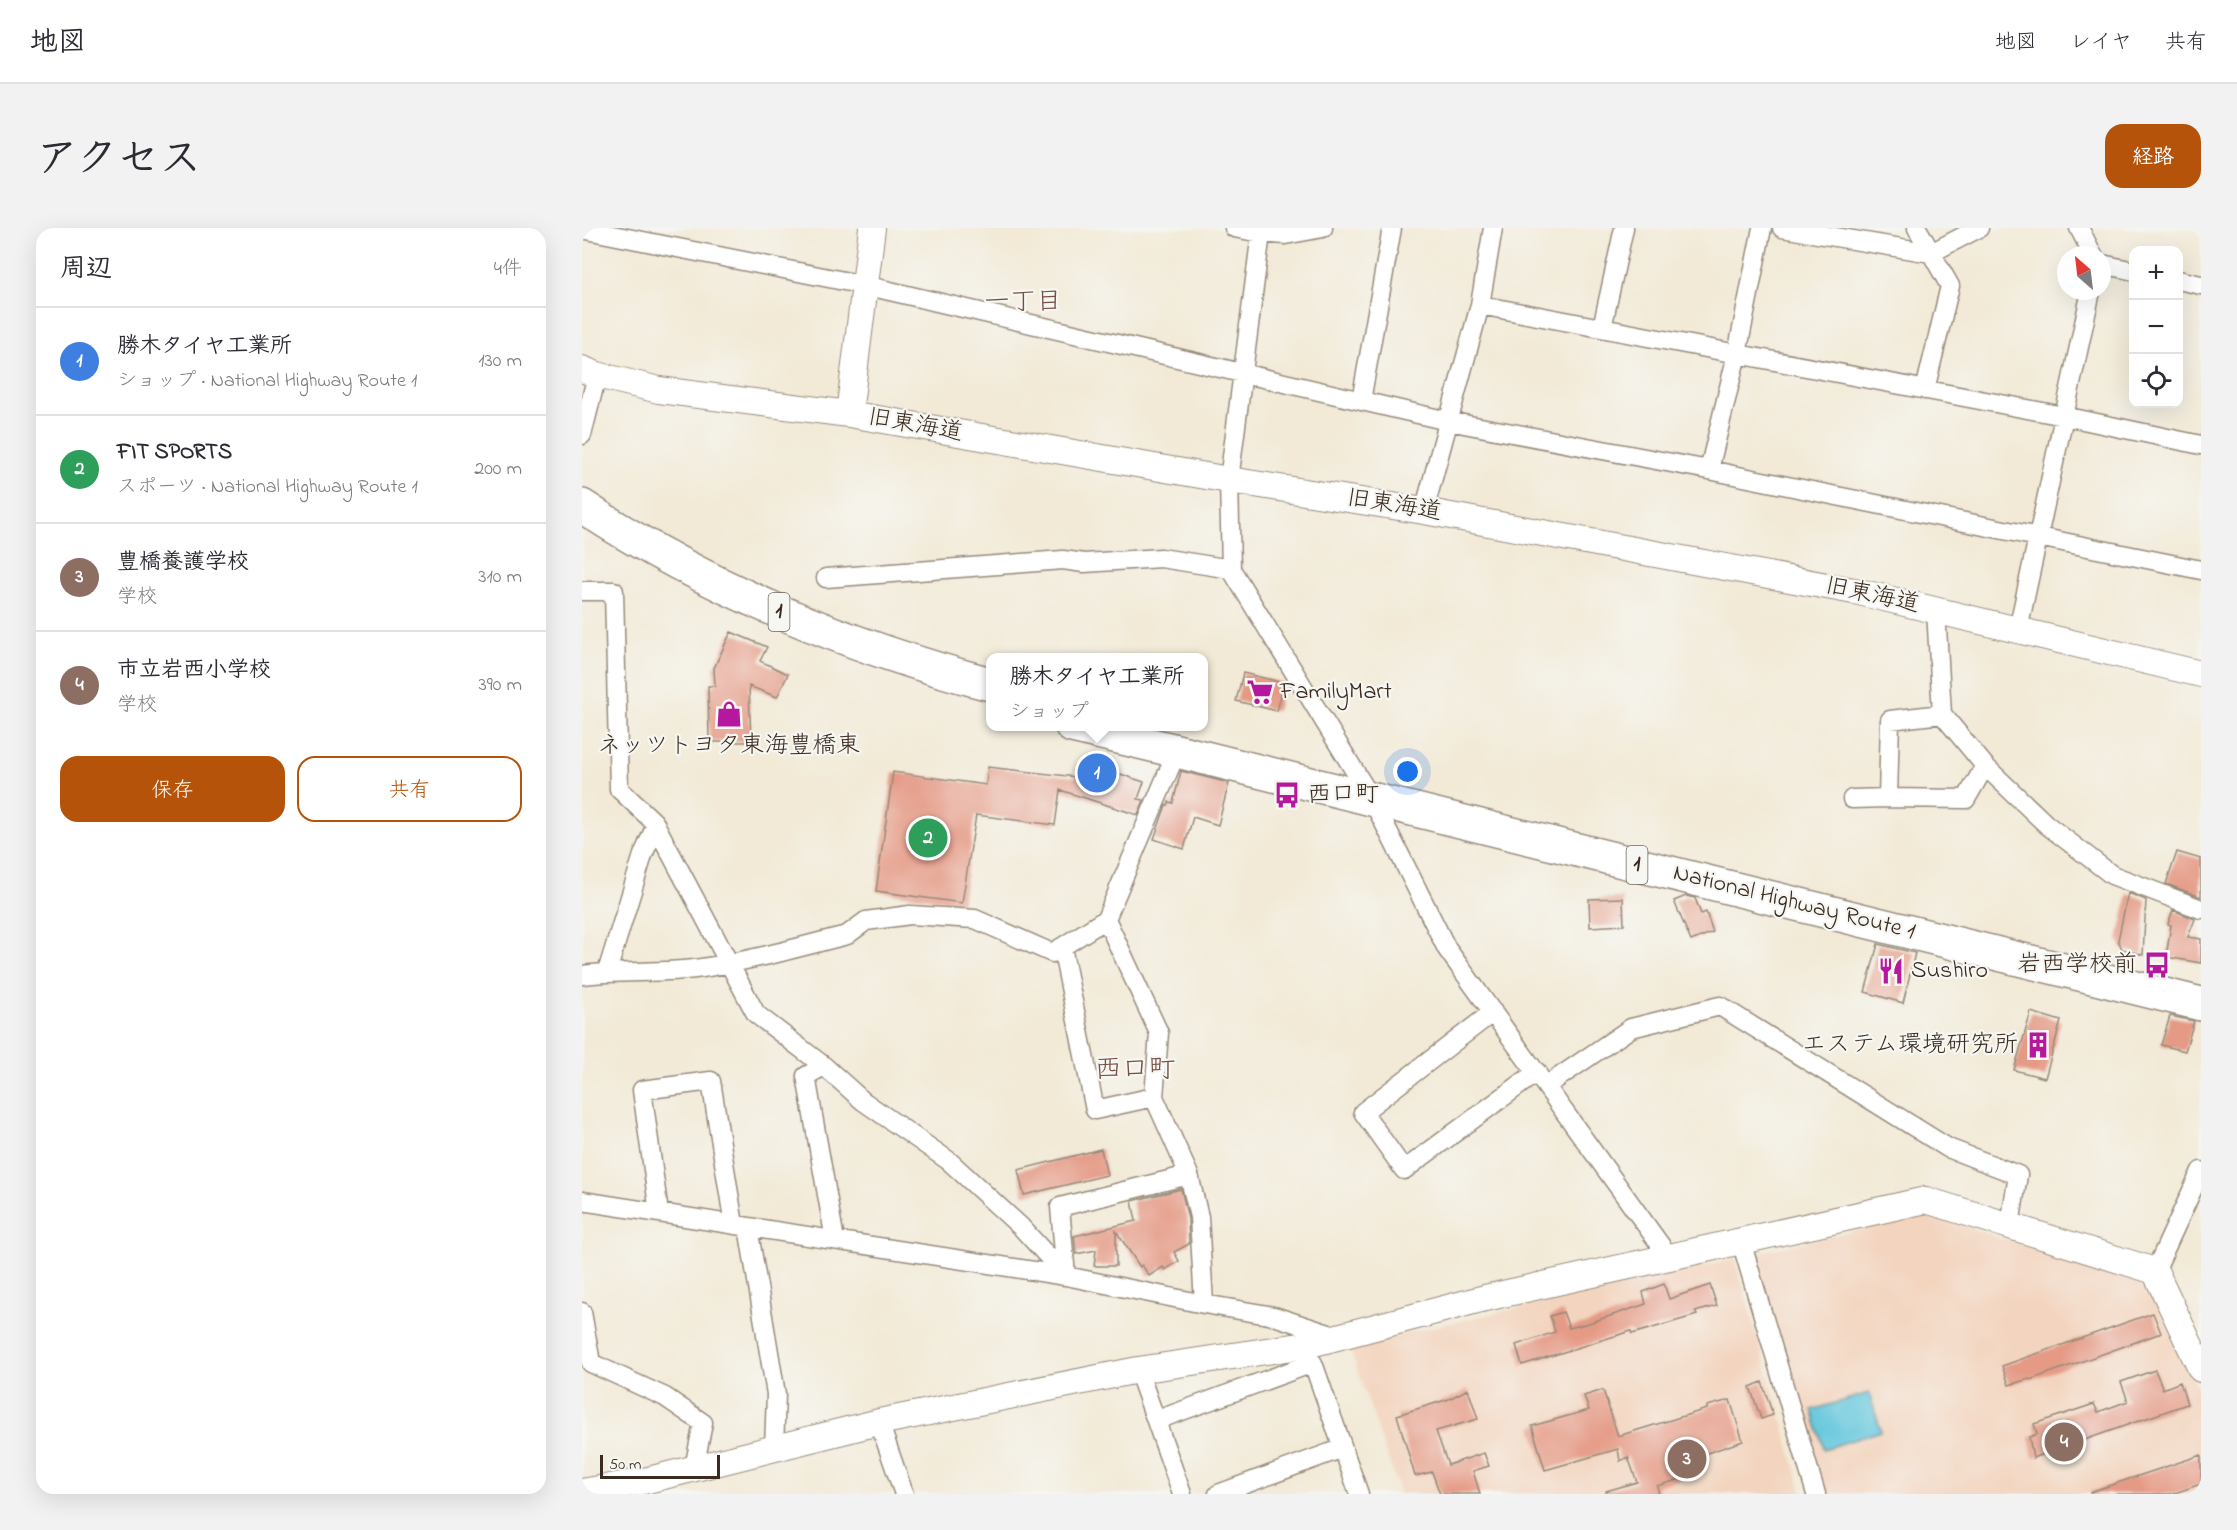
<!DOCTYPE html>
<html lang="ja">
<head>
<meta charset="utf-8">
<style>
  :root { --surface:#fff; --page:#f2f2f3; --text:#2b2b33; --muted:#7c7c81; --line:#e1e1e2; --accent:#b45309 }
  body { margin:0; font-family:"Indie Flower","Klee One",sans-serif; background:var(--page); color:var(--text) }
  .controls { position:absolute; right:18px; top:18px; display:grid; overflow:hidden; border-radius:12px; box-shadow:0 6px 24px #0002 }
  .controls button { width:54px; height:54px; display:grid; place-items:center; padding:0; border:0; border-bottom:2px solid var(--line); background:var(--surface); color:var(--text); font:30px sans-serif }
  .compass { position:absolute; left:1475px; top:18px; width:54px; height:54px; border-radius:50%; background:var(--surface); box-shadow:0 6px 24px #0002; rotate:332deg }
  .scale { position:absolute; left:18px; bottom:15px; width:120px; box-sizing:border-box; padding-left:6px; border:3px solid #3b2a1e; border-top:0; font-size:16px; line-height:21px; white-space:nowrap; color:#3b2a1e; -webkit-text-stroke:4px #f6f6f2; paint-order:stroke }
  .you { position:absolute; left:826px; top:544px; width:21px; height:21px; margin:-15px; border:4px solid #fff; border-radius:50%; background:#1a73e8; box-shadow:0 0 0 9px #1a73e833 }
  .badge { display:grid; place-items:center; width:39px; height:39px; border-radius:50%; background:var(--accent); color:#fff; font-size:20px; font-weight:700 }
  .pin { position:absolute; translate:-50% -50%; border:3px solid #fff; box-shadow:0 2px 6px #0006 }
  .popup { position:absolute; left:404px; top:425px; width:222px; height:78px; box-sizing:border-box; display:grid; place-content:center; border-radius:12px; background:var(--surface); filter:drop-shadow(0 2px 4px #0005); font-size:20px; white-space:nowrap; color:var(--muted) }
  .popup b { font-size:22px; color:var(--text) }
  .popup::after { content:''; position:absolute; left:50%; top:100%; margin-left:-12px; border:12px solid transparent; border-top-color:var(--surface) }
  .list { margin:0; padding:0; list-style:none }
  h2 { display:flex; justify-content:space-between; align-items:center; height:78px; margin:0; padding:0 24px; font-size:26px }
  h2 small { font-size:20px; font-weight:400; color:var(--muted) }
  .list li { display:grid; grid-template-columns:39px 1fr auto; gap:18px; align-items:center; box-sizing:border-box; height:108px; padding:0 24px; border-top:2px solid var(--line) }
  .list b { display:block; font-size:22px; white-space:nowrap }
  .list p { margin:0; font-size:20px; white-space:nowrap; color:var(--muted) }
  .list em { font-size:20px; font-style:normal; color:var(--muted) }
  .actions { display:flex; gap:12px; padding:18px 24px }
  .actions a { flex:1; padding:14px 0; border:2px solid var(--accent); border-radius:18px; text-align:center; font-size:21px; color:var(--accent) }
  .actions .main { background:var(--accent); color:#fff }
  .icon { flex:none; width:33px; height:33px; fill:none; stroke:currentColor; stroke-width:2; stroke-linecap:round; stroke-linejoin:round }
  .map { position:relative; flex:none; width:1619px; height:1266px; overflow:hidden; border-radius:18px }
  header { display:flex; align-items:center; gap:36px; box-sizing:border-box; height:84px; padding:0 30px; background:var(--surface); border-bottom:2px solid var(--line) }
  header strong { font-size:28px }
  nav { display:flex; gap:33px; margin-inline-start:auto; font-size:21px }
  .intro { display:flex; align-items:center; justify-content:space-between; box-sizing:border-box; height:144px; padding:0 36px }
  h1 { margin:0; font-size:42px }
  .button { padding:15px 27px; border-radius:18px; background:var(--accent); color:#fff; font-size:21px; font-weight:700 }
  main { display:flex; gap:36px; padding:0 36px }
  aside { flex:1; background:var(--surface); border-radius:18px; box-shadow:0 6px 24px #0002 }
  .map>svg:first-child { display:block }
  .built { fill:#f3d4be }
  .water { fill:#5fc5dc; stroke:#4d787d; stroke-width:1.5 }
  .building { fill:#e59a85 }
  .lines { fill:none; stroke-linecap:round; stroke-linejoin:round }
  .street-casing { stroke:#968a7a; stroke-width:21 }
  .secondary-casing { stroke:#968a7a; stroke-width:28 }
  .highway-casing { stroke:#968a7a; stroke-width:36 }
  .street { stroke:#fff; stroke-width:18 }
  .secondary { stroke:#fff; stroke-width:26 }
  .highway { stroke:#fff; stroke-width:33 }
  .labels { text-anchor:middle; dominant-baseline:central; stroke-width:4.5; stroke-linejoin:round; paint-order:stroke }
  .shield { fill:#f6f6f2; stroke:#73675e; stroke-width:1.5 }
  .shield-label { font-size:22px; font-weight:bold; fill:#3b2a1e }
  .street-label { font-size:24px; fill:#3b2a1e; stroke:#f6f6f2 }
  .poi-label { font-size:24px; fill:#3b2a1e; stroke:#f6f6f2; text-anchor:start }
  .neighbourhood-label { font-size:26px; fill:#765142; stroke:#f6f6f2 }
  .quarter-label { font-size:27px; fill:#765142; stroke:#f6f6f2 }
</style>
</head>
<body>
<header>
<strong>地図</strong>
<nav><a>地図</a><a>レイヤ</a><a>共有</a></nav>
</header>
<div class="intro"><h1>アクセス</h1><a class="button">経路</a></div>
<main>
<aside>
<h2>周辺<small>4件</small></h2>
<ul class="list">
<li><span class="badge" style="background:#3f7fe0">1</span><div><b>勝木タイヤ工業所</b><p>ショップ · National Highway Route 1</p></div><em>130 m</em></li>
<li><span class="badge" style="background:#2e9e5b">2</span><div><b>FIT SPORTS</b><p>スポーツ · National Highway Route 1</p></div><em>200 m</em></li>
<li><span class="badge" style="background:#8d6e63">3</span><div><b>豊橋養護学校</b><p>学校</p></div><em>310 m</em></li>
<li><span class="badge" style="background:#8d6e63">4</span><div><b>市立岩西小学校</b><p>学校</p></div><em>390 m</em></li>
</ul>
<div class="actions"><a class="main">保存</a><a>共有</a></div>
</aside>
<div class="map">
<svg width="1619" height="1266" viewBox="0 0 1619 1266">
  <rect width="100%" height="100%" fill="#f6f6f2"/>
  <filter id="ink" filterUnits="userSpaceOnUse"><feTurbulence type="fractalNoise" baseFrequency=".0167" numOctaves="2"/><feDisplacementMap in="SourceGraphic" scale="12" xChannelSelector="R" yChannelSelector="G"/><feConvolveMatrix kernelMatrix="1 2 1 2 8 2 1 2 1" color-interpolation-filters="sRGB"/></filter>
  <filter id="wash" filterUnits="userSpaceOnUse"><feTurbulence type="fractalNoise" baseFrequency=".008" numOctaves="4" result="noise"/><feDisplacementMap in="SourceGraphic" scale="24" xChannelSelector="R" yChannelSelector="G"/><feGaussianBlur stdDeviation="1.35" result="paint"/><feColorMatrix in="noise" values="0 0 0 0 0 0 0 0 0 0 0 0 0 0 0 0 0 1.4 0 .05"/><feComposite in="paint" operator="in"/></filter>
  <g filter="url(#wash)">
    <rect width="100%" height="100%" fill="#f2ead7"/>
    <!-- built -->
    <path class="built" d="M1345,986L1567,1057L1619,1167V1266H1241L1169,1026Z
      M1153,1031L1221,1266H818L767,1118Z"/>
    <!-- water -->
    <path class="water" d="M1287,1165L1299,1203L1242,1221L1230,1182Z"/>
    <g id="blocks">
      <!-- building -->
      <path class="building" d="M149,404L185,419L178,433L206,446L195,469L167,458L169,514H127L126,458H133L132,440Z
        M661,445L702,455L695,483L654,473Z
        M500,533L562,554L556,571L562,572L556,587L478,562L473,597L394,587L380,675L294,663L311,544L404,557L406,539L494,549Z
        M599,543L647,555L636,597L611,589L602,621L572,611L584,577H586L587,574L591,575Z
        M1595,624L1619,631V669L1584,656Z
        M1546,665L1564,672L1561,727L1540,721L1536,712Z
        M1104,668L1113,670L1119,686L1124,684L1131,704L1109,713L1092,673Z
        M1041,670L1042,697L1008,699L1007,671Z
        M1591,682L1613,691L1606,709L1619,711V735L1584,729L1589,697L1586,696Z
        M1296,716L1333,725L1321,775L1283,764Z
        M1449,784L1479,793L1463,850L1432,842Z
        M1588,788L1612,793L1603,823L1579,817Z
        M519,921L525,947L442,967L436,942Z
        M599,961L606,991L607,1016L592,1024L597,1033L583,1042L581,1039L567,1048L560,1037L558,1039L534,1003V1038H512L514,1022L494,1026L492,1008L554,993L550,973Z
        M1082,1056L1087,1071L1128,1057L1135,1078L1113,1084L1115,1087L1050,1106L1049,1103L940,1137L934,1117L973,1104L968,1088L981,1084L987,1100L1007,1095L1064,1076L1061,1064Z
        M1571,1085L1579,1105L1448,1152L1447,1151L1427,1157L1420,1138Z
        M1573,1142L1581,1161L1598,1154L1605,1176L1451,1230L1447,1209L1455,1206L1452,1196L1512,1176L1516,1184L1546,1173L1539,1154Z
        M1180,1154L1191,1187L1179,1191L1168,1159Z
        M886,1161L896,1191L854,1203L866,1237L902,1225L907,1238L891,1243L898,1266H858L850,1244L833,1248L815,1187L867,1171Z
        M1021,1162L1036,1208L1125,1181V1178L1148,1172L1161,1213L1104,1232L1109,1248L1075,1258L1077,1266H1025L1024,1263L1055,1254L1046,1229L1038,1233L1036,1221L963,1242L950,1198L1007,1182L1002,1168Z
        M1619,1227V1256L1590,1266H1509L1508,1264Z"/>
    </g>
  </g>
  <g filter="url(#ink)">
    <use href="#blocks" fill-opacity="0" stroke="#968a7a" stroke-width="1.5"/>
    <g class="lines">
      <!-- street casing -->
      <g class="street-casing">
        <path id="street" d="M652,0L679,5L703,7L741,0
          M1200,0L1349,25L1397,0
          M1335,0L1368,58L1343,162
          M1497,0L1511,27
          M0,1L282,57L866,193L1127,242L1619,342
          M679,5L647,252L649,341L791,573L865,721L1087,1029
          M1520,36L1552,43
          M1596,52L1619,57
          M898,77L1482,188L1619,217
          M1020,100L1042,0
          M779,173L810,0
          M0,207L15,147
          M1127,242L1155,126L1180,0
          M842,283L898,77L911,0
          M244,350L481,332L502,335L579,330L649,341
          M0,363H32L37,561L72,594L174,786L242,838L281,873L367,933L439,999L484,1048
          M1354,382L1360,486L1403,538L1465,597L1530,647L1619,681
          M1436,402L1509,63
          M595,523L524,691L577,805L572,869L607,947L617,989L622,1076
          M1306,570L1308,492L1360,486
          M1270,571L1306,570L1384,571L1403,538
          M524,691L480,719L513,882L572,869
          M25,744L61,627L74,597
          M0,747C40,742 80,746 120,740C169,733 217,719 265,707L284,693L328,687L393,691L470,725L480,719
          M911,784L781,884L822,942L955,844
          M242,838L224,848L253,1012
          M964,858L1049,800L1138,778L1366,920L1436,947L1428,997
          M0,973L484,1048L622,1076L692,1088L756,1109
          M77,985L60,862L129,853L152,997
          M166,999L194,1166L192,1220
          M1159,1013L1234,1266
          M1573,1043L1619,943
          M484,1048L478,979L607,947
          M0,1084L9,1135L83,1169L121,1195L112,1240
          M556,1142L600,1266
          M575,1192L731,1135L777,1266
          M297,1194L322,1266
          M636,1266L761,1220"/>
      </g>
      <!-- secondary casing -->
      <g class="secondary-casing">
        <path id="secondary" d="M0,141L15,147L77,162L267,186L647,252L842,283L1277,364L1619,446
          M267,186L290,0
          M0,1264L62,1253L297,1194L556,1142L725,1117L903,1070L1344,972L1573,1043L1619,1141"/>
      </g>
      <!-- highway casing -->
      <g class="highway-casing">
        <path id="highway" d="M0,278C123,359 267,419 408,456
          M490,498L595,523L1619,776"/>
      </g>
      <!-- street -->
      <use href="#street" class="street"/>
      <!-- secondary -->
      <use href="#secondary" class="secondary"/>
      <!-- highway -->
      <use href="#highway" class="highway"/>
    </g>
  </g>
  <!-- icons -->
  <defs>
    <g id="supermarket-bare" transform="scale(2.07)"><path d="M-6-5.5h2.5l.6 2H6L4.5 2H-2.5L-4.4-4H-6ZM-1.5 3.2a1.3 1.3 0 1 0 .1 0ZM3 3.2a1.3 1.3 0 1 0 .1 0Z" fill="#b5179e" stroke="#f6f6f2" stroke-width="2.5" paint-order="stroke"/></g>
    <g id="shop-bare" transform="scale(2.07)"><path d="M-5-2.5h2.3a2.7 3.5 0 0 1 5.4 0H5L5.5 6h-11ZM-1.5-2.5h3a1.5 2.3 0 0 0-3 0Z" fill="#b5179e" stroke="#f6f6f2" stroke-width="2.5" paint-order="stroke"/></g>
    <g id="bus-bare" transform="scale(2.07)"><path d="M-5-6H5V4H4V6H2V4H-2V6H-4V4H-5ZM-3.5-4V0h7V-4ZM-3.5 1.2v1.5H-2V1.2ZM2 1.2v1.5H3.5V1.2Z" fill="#b5179e" stroke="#f6f6f2" stroke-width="2.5" paint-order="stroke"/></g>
    <g id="restaurant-bare" transform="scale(2.07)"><path d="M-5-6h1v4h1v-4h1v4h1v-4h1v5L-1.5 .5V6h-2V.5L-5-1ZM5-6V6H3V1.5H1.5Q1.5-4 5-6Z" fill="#b5179e" stroke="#f6f6f2" stroke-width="2.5" paint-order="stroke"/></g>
    <g id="building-bare" transform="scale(2.07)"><path d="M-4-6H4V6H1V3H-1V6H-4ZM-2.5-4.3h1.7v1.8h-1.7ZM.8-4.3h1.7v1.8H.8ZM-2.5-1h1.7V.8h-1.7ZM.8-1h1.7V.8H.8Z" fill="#b5179e" stroke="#f6f6f2" stroke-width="2.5" paint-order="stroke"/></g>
  </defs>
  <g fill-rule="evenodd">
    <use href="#supermarket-bare" x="678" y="464"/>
    <use href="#shop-bare" x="147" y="486"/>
    <use href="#bus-bare" x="705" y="567"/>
    <use href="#bus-bare" x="1575" y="737"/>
    <use href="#restaurant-bare" x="1309" y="743"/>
    <use href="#building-bare" x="1456" y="817"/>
  </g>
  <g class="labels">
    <!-- shield labels -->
    <g class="shield">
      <rect x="186.5" y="365" width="21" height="38" rx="4.5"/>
      <rect x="1044.5" y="618" width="21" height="38" rx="4.5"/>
    </g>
    <g class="shield-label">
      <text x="197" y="384">1</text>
      <text x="1055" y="637">1</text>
    </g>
    <!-- street labels -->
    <g class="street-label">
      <text transform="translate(333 198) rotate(10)">旧東海道</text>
      <text transform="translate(812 278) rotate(9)">旧東海道</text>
      <text transform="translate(1290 368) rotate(12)">旧東海道</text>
      <text transform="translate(1212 675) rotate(14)">National Highway Route 1</text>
    </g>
    <!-- poi labels -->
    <g class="poi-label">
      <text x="698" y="464">FamilyMart</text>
      <text x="147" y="518" text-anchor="middle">ネッツトヨタ東海豊橋東</text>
      <text x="725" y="567">西口町</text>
      <text x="1555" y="737" text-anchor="end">岩西学校前</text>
      <text x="1329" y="743">Sushiro</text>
      <text x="1436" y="817" text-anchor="end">エステム環境研究所</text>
    </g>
    <!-- neighbourhood labels -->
    <g class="neighbourhood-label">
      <text x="441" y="75">一丁目</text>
    </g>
    <!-- quarter labels -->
    <g class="quarter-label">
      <text x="553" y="842">西口町</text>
    </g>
  </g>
</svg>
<div class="controls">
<button>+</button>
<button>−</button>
<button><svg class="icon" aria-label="locate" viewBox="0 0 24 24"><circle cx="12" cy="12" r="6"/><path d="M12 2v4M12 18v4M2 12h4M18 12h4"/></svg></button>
</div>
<svg class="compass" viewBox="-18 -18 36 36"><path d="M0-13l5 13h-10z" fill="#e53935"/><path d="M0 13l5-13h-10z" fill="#7c7c81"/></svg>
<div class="scale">50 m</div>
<div class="you"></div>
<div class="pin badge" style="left:515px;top:545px;background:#3f7fe0">1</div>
<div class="popup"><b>勝木タイヤ工業所</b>ショップ</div>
<div class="pin badge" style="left:346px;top:610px;background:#2e9e5b">2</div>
<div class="pin badge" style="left:1105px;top:1231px;background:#8d6e63">3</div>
<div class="pin badge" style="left:1482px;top:1214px;background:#8d6e63">4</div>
</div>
</main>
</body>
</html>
